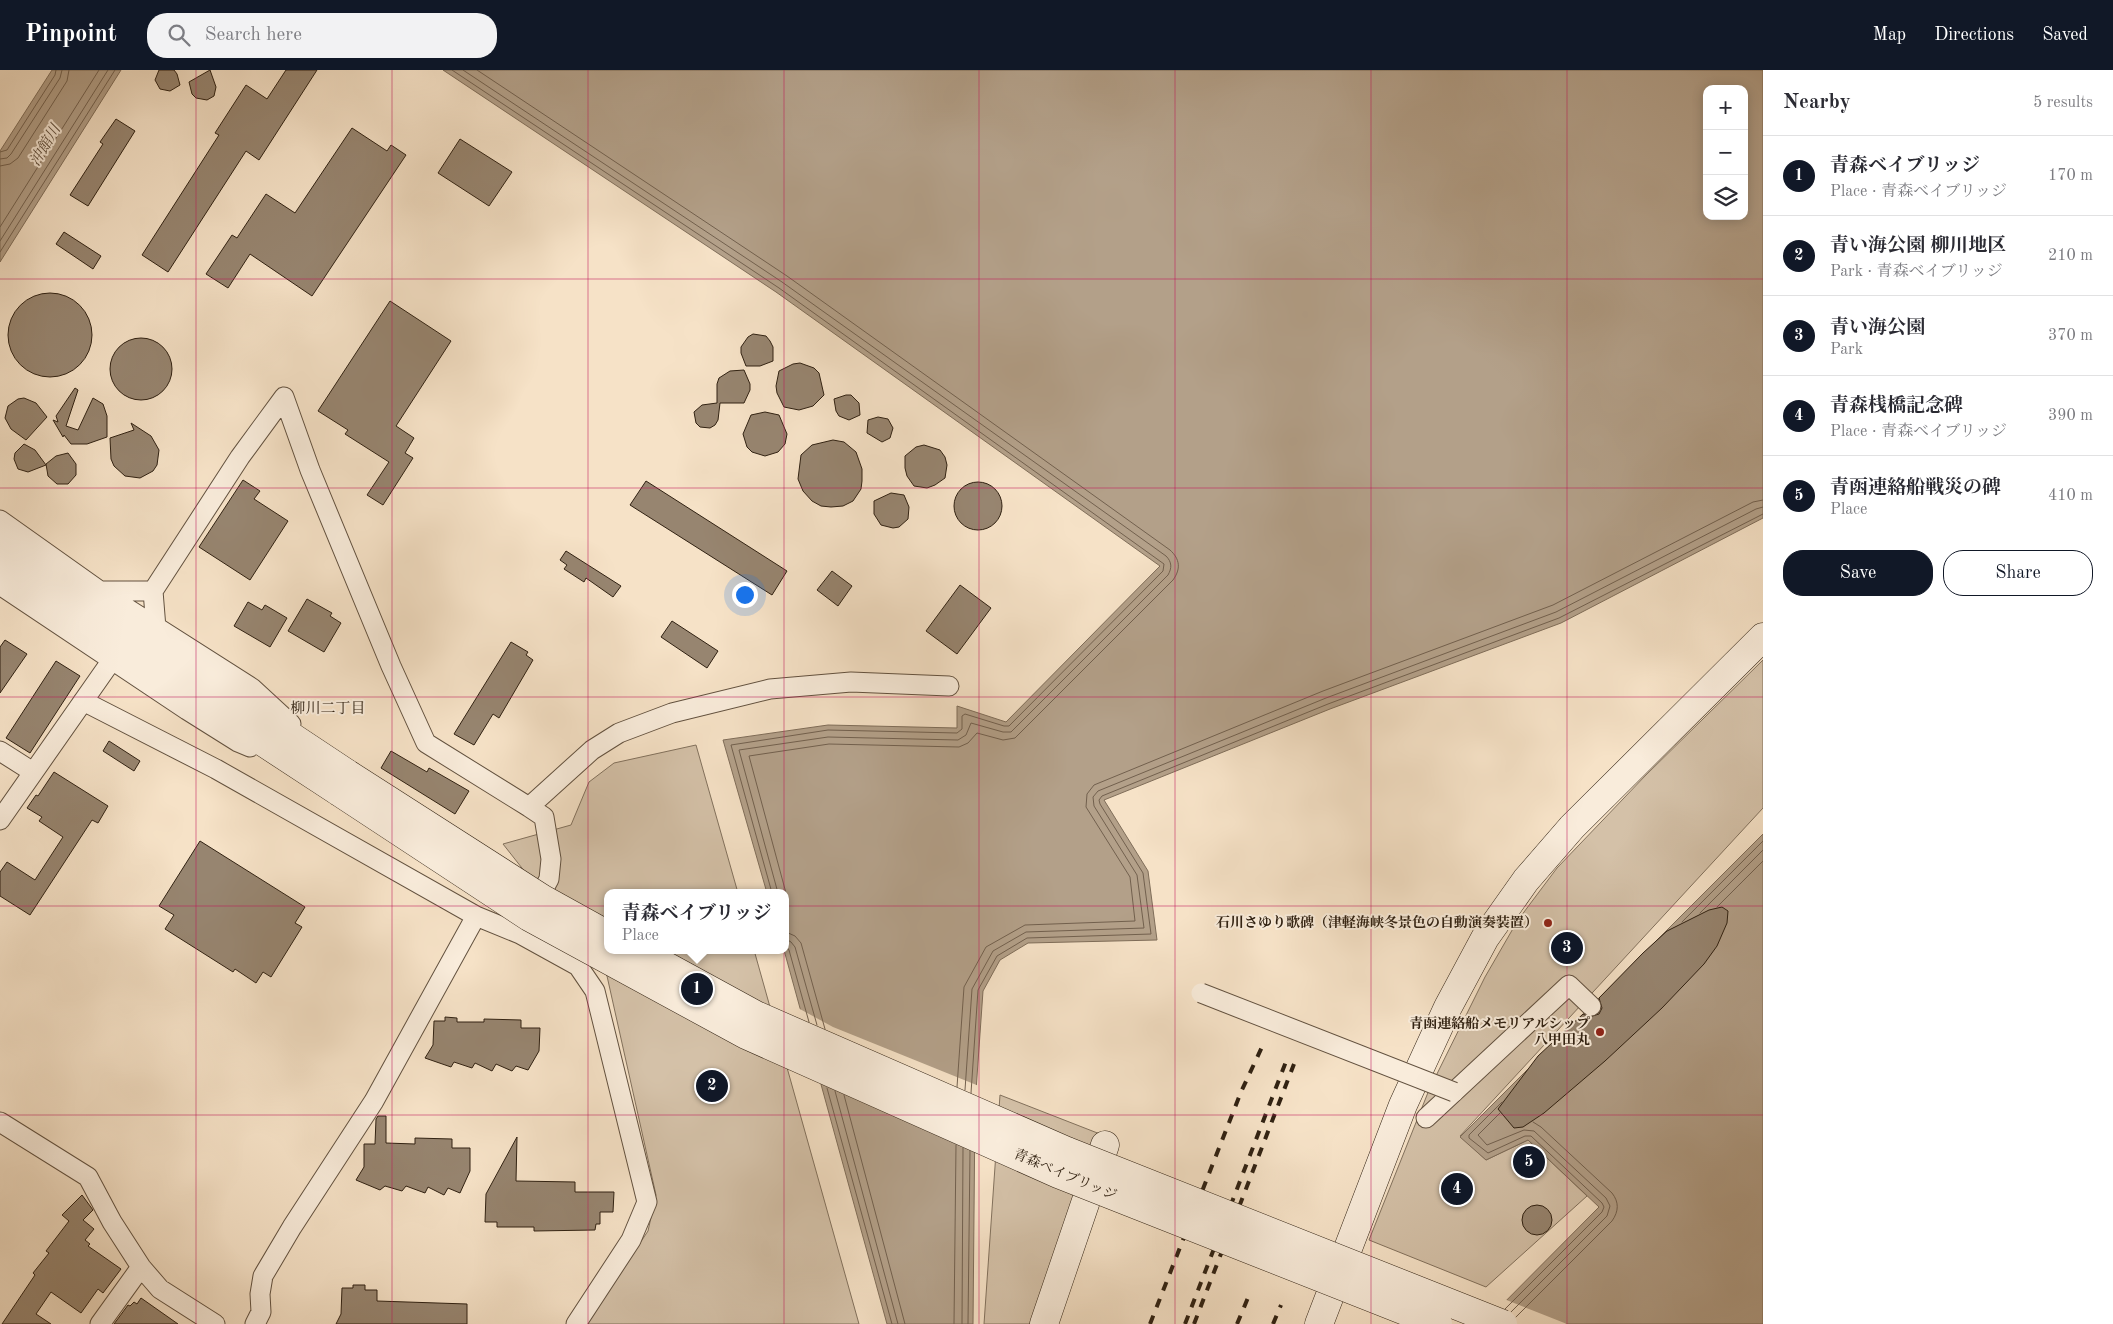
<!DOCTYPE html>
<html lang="en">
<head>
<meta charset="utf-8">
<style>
  :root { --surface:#fff; --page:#f2f2f3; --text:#2b2b33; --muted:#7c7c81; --line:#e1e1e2; --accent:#111827 }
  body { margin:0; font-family:"Old Standard TT","Noto Serif JP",serif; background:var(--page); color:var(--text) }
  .controls { position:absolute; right:15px; top:15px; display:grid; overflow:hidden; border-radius:10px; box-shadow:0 2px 12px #0003 }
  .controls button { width:45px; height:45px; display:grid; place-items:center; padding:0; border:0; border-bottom:1px solid var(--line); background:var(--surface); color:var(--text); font:25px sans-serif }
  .you { position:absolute; left:744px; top:524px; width:18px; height:18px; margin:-12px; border:4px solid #fff; border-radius:50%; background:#1a73e8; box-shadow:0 0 0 8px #1a73e833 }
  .badge { display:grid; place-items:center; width:32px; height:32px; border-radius:50%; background:var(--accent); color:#fff; font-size:16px; font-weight:700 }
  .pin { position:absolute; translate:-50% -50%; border:2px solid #fff; box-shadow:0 1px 5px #0006 }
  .popup { position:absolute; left:604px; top:819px; width:185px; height:65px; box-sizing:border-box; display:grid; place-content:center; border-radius:10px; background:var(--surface); filter:drop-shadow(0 1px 4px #0005); font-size:16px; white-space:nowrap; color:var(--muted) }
  .popup b { font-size:19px; color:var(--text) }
  .popup::after { content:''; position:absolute; left:50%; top:100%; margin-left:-10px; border:10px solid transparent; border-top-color:var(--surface) }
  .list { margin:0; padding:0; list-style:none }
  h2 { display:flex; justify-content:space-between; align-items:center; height:65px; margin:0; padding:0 20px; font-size:21px }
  h2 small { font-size:16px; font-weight:400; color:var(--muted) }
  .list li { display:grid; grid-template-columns:32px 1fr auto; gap:15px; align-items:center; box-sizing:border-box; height:80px; padding:0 20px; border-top:1px solid var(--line) }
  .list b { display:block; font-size:19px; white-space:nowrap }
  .list p { margin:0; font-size:16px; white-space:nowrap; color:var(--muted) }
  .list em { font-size:16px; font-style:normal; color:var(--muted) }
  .actions { display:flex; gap:10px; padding:15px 20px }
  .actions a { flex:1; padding:11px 0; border:1px solid var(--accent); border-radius:20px; text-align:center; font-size:18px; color:var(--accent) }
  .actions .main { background:var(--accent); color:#fff }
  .icon { flex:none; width:28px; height:28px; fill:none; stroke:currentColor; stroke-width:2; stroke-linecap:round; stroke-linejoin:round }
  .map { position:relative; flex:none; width:1763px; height:1254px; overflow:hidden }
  header { display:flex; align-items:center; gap:30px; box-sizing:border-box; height:70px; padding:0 25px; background:var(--accent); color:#fff }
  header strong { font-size:24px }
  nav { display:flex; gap:28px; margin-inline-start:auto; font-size:18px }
  .search { width:350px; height:45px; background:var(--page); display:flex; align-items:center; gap:12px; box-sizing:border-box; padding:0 18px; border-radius:20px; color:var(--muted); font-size:19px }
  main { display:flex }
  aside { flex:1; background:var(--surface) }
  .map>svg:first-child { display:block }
  .green { fill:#d4c1a8; stroke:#82715d }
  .water { fill:#b3a089; stroke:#7f6d59; fill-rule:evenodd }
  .pier { fill:#f6e2c7 }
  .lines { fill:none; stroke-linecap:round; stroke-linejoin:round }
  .shore { stroke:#72604e; stroke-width:1 }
  .building { fill:#978570; stroke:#302112 }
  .street-casing { stroke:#62513f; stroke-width:21 }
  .secondary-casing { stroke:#302112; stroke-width:29 }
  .street { stroke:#f9ecdb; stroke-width:19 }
  .secondary { stroke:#f9ecdb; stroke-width:28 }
  .rail { stroke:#302112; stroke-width:4; stroke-dasharray:9 9; stroke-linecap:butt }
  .street-bridge-casing { stroke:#62513f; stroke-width:21; stroke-linecap:butt }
  .secondary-bridge-casing { stroke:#302112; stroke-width:29; stroke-linecap:butt }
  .street-bridge { stroke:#f9ecdb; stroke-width:19 }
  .secondary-bridge { stroke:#f9ecdb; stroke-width:28 }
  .grid { fill:none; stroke:#c2185b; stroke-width:1; stroke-opacity:0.55 }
  .poi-dot { fill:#8f2418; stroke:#f9ecdb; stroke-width:2 }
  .labels { text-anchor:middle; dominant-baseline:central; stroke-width:4; stroke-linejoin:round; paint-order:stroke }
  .poi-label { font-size:14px; font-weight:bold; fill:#302112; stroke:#f9ecdb; text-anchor:end }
  .street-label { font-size:14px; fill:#302112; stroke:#f9ecdb }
  .water-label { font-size:15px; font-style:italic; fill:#5e4d3c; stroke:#f9ecdb }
  .neighbourhood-label { font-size:15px; fill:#302112; stroke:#f9ecdb }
</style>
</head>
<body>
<header>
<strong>Pinpoint</strong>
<div class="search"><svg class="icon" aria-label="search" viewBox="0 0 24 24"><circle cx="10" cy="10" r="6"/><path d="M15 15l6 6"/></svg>Search here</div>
<nav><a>Map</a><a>Directions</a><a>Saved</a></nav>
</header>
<main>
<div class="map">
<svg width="1763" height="1254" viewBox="0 0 1763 1254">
  <rect width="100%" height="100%" fill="#f6e2c7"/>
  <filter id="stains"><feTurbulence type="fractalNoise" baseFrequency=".004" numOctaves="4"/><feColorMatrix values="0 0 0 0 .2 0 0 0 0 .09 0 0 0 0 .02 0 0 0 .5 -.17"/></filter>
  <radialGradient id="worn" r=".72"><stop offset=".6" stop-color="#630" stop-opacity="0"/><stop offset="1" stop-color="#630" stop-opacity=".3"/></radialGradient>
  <!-- green -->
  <path class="green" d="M1763,590V738L1460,1066L1486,1090L1528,1070L1587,1126L1486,1217L1369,1170L1429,1020L1485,907L1518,850L1557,798L1646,705Z
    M696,675L738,823H608V880H754L859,1254H586L648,1161L656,1125L607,906L503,774L571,755L589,712L614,693Z
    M1000,1025L1100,1064L1032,1254H984Z"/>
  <!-- water -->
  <path class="water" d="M52,0H121L0,192V81Z
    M443,0H1763V448L1561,553L1330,639L1104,730L1148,801L1157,870L1028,873L1000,890L983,921L975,1035L973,1254H887L784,880H786V823H767L723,670L828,655L957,658V636L1006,652L1160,496L776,222ZM1707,19H1744V146H1707Z
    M1763,764V1254H1483L1599,1137L1528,1070L1486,1090L1460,1067Z"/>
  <!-- pier -->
  <path class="pier" d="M798,938L833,957L979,1016L978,1035L817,1009Z
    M1504,1229L1567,1254H1481Z"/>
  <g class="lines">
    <!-- shore -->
    <path class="shore" d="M452,0L779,218L1164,494L1163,501L1009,656H1004L965,644L962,646V659L957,663L828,660L731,675L772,823
      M463,0L782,212L1166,486C1172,492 1172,498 1168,505L1011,662H1003L971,653L966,665L958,670L828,667L739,680L778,823
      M477,0L787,206L1170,480C1180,489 1181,499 1173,510L1015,668L1003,670L977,663L968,673L959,677L829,674L749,686L786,823
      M0,82L7,80L55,5L56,0
      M0,89L7,88L11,84L60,8L62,0
      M0,96L10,94L18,88L67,11L69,0
      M0,157L99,0
      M0,171L108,0
      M0,182L115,0
      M1717,837L1763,791
      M1700,843L1763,780
      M1682,852L1763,771
      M786,862L795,866L801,873L825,959
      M786,869L791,872L795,877L817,955
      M786,876L789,880L809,952
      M957,1017L964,917L986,877L1025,855L1135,851L1130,807L1086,737L1087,724L1094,715L1323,621L1553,535L1753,432L1763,430
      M827,1018L892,1254
      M965,1020L972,919L993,881L1026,862L1144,858L1137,805L1094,736L1093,727L1098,721L1326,628L1556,542L1756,439L1763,437
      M835,1021L898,1254
      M971,1023L978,920L997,886L1027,868L1151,864L1143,803L1100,734L1099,730L1102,726L1328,634L1559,548L1763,444
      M844,1025L905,1254
      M1502,1032L1469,1065V1068L1488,1083L1525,1066H1531L1602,1133L1604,1137L1602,1142L1505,1239
      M1500,1043L1478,1065L1487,1075L1524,1060L1534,1061L1606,1128L1610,1136L1607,1146L1511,1242
      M1516,1247L1612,1151C1619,1141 1619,1132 1612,1123L1541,1057L1533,1052
      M954,1254L956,1075
      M962,1254L963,1078
      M968,1254L970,1081"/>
  </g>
  <!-- building -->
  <path class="building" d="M159,0H174L177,4L180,15L170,21L160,19L155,10Z
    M210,0L216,17L214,26L207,30L196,28L192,24L189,12Z
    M286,0H317L259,90L246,81L168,202L142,185L219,65L215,63L246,15L267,29Z
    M116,49L135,61L88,136L70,125L103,74L100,72Z
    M352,58L387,81L391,75L406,85L312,226L250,184L228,218L206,204L232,165L237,168L266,124L295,143Z
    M460,69L512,102L489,136L438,103Z
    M64,162L101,186L93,199L56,174Z
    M8 265a42 42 0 1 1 84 0a42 42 0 1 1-84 0Z
    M390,231L451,271L396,356L414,368L405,383L413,388L383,435L367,425L389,392L345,364L348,360L318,341Z
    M753,264L766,266L770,271L773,277V291L760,296H746L741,283V277L748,267Z
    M110 299a31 31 0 1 1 62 0a31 31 0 1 1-62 0Z
    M800,293L814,298L819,303L824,325L813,336L799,340L784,337L777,323L776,316L779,301L793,294Z
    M744,300L750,314V320L744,333H720L718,350L715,355L710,358L700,357L696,353L694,342L702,335L717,333V314L719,308L730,301Z
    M75,318L78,320L66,356L78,360L93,328L103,334L107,346V367L87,374H71L64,365L63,367L53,350L58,352L56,346Z
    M846,325H851L859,333L860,345L849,350L839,346L836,341L834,329Z
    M24,328L36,333L47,347L26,370L11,359L5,348L8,336L18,329Z
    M765,342L779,345L787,364L785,374L778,382L765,386L752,382L747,377L743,364L751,345Z
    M878,347L888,349L893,358L890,368L882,372L867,363L868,350Z
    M131,353L151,366L159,380L157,395L153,401L140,408L125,406L114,396L111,389L110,368L134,360Z
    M833,370L844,372L856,382L862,399V411L861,419L853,431L843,436L831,437L821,436L812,431L803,421L798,409L801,385L812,375Z
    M24,374L35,380L46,395L28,402L18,399L14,389L15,383Z
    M924,375L940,380L945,387L947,395L945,408L935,415L927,418L914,416L907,406L905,398V386L916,377Z
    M68,383L76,394V405L68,414H57L48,406L46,394L56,386Z
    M243,410L260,421L254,429L288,451L250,510L199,477Z
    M646,411L787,501L772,525L630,435Z
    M954 436a24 24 0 1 1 48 0a24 24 0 1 1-48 0Z
    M891,423L904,425L909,437L908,449L899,457L893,458L881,455L874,444V431Z
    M566,481L621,516L613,527L586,508L584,512L564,499L567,495L560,490Z
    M832,501L852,516L838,536L817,520Z
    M960,515L991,538L957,584L926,561Z
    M307,529L332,543L330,546L341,553L324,582L288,561Z
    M248,532L262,540L265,535L287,548L270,577L234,556Z
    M672,551L718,581L707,598L661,567Z
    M5,570L27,584L0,623V577Z
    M511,572L528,582L526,585L533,590L499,648L493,644L474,675L454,664Z
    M56,591L80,606L30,683L6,668Z
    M109,671L140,691L134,701L103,681Z
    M391,681L427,702L429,698L469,721L455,744L381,698Z
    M54,702L108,736L98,753L92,750L30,845L0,826V802L7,792L35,810L63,767L39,751L42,747L27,738L36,725L38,726Z
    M200,771L305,837L295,853L302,857L271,907L263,902L256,913L235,899L233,902L165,859L174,845L159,836Z
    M1722,837L1728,841L1727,853L1717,876L1704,894L1662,938L1605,991L1544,1043L1523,1057L1514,1058L1498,1039L1538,986L1583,944L1589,947L1599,944L1602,938L1599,928L1643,883L1667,861L1709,840Z
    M445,947L457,948V952H484V949L521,950V958H540L539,981L528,1000L516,996L512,1001L496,994L492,1001L475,993L472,998L454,992L451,997L425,988L433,975L434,951H445Z
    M378,1046H386V1073L415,1074V1068L452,1069V1078H470V1101L460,1123L448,1118L444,1125L428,1117L425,1123L406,1116L402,1121L385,1116L380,1120L356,1110L364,1097V1074H375L376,1049Z
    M517,1067L516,1111L575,1112V1122H614L613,1142H600V1154H596L595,1160L534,1161V1157H497V1152H485L486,1124Z
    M82,1125L93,1140L83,1150L94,1159L85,1170L90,1174L88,1176L121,1199L103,1223L98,1219L81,1243L51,1222L36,1244L51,1254H2L35,1205L33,1203L49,1183L46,1181L69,1151L62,1145Z
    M1522 1150a15 15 0 1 1 30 0a15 15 0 1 1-30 0Z
    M353,1215H365V1220H377V1231L467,1234V1254H336L341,1244L342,1218H353Z
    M141,1228L178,1254H114L128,1235L130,1236L134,1232L137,1234Z"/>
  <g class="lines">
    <!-- street casing -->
    <g class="street-casing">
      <path id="street" d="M0,450L100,521L252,618L291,654
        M0,515L187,640L238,672L250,677
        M100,521H153L156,558
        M153,521L240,387L284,327L310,400L391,596L426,673L529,737
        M83,631L216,699L476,846L520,864L578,896L595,921L647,1132L631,1170L576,1254
        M0,681L33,702
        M0,750L112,590
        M534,837L549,809L551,789L544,747L529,737L592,680L619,663L672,643L770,619L851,612L949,616
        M1426,1048L1569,915L1591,936
        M0,1052L88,1107L112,1152L141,1197L160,1219L215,1254
        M100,1254L141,1197
        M255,1254L261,1242L260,1224L263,1206L292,1157L374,1031L476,846"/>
    </g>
    <!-- secondary casing -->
    <g class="secondary-casing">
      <path id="secondary" d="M0,470L62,514L348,704
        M0,497L54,535L339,722
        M1044,1254L1105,1075
        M1319,1254L1403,1035L1448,937L1485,868L1526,810L1572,757L1763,567"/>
    </g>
    <!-- street -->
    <use href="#street" class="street"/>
    <!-- secondary -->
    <use href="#secondary" class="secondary"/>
    <!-- rail -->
    <path class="rail" d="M1150,1254L1241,1022L1262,977
      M1185,1254L1287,989
      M1194,1254L1294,994
      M1237,1254L1250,1223
      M1273,1254L1281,1235"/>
    <!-- street-bridge casing -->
    <g class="street-bridge-casing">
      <path id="street-bridge" d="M1201,923L1454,1022"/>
    </g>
    <!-- secondary-bridge casing -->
    <g class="secondary-bridge-casing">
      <path id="secondary-bridge" d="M348,704L543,829L608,865
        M339,722L529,847L746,965L1058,1104L1438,1254
        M637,880L756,945L1067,1081L1503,1254"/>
    </g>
    <!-- street-bridge -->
    <use href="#street-bridge" class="street-bridge"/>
    <!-- secondary-bridge -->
    <use href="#secondary-bridge" class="secondary-bridge"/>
  </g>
  <!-- grid -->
  <path class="grid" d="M196,0V1254M392,0V1254M588,0V1254M784,0V1254M979,0V1254M1175,0V1254M1371,0V1254M1567,0V1254M0,209H1763M0,418H1763M0,627H1763M0,836H1763M0,1045H1763"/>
  <!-- markers -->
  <g class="poi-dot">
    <circle cx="1548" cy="853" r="5"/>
    <circle cx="1600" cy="962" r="5"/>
  </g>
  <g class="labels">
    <!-- poi labels -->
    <g class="poi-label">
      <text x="1538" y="853">石川さゆり歌碑（津軽海峡冬景色の自動演奏装置）</text>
      <text x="1590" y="954">青函連絡船メモリアルシップ<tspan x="1590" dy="16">八甲田丸</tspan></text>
    </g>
    <!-- street labels -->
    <g class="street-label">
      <text transform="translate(1065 1105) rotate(23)">青森ベイブリッジ</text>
    </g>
    <!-- water labels -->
    <g class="water-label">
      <text transform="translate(46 76) rotate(-59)">沖館川</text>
    </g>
    <!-- neighbourhood labels -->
    <g class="neighbourhood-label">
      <text x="328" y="639">柳川二丁目</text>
    </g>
  </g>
  <rect width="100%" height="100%" filter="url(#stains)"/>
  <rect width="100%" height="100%" fill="url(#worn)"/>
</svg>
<div class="controls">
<button>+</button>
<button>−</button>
<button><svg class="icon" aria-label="layers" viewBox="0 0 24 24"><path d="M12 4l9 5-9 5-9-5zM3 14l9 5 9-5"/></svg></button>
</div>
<div class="you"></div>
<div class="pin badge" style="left:697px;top:919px">1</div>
<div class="popup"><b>青森ベイブリッジ</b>Place</div>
<div class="pin badge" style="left:712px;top:1016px">2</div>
<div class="pin badge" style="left:1567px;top:878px">3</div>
<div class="pin badge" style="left:1457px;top:1119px">4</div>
<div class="pin badge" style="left:1529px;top:1092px">5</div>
</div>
<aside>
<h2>Nearby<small>5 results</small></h2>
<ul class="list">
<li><span class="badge">1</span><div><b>青森ベイブリッジ</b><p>Place · 青森ベイブリッジ</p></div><em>170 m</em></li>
<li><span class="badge">2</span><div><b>青い海公園 柳川地区</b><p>Park · 青森ベイブリッジ</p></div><em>210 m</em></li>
<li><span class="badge">3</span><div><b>青い海公園</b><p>Park</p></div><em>370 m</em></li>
<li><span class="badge">4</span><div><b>青森桟橋記念碑</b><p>Place · 青森ベイブリッジ</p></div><em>390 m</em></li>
<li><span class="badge">5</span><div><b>青函連絡船戦災の碑</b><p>Place</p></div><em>410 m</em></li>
</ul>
<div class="actions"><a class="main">Save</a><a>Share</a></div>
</aside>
</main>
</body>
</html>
